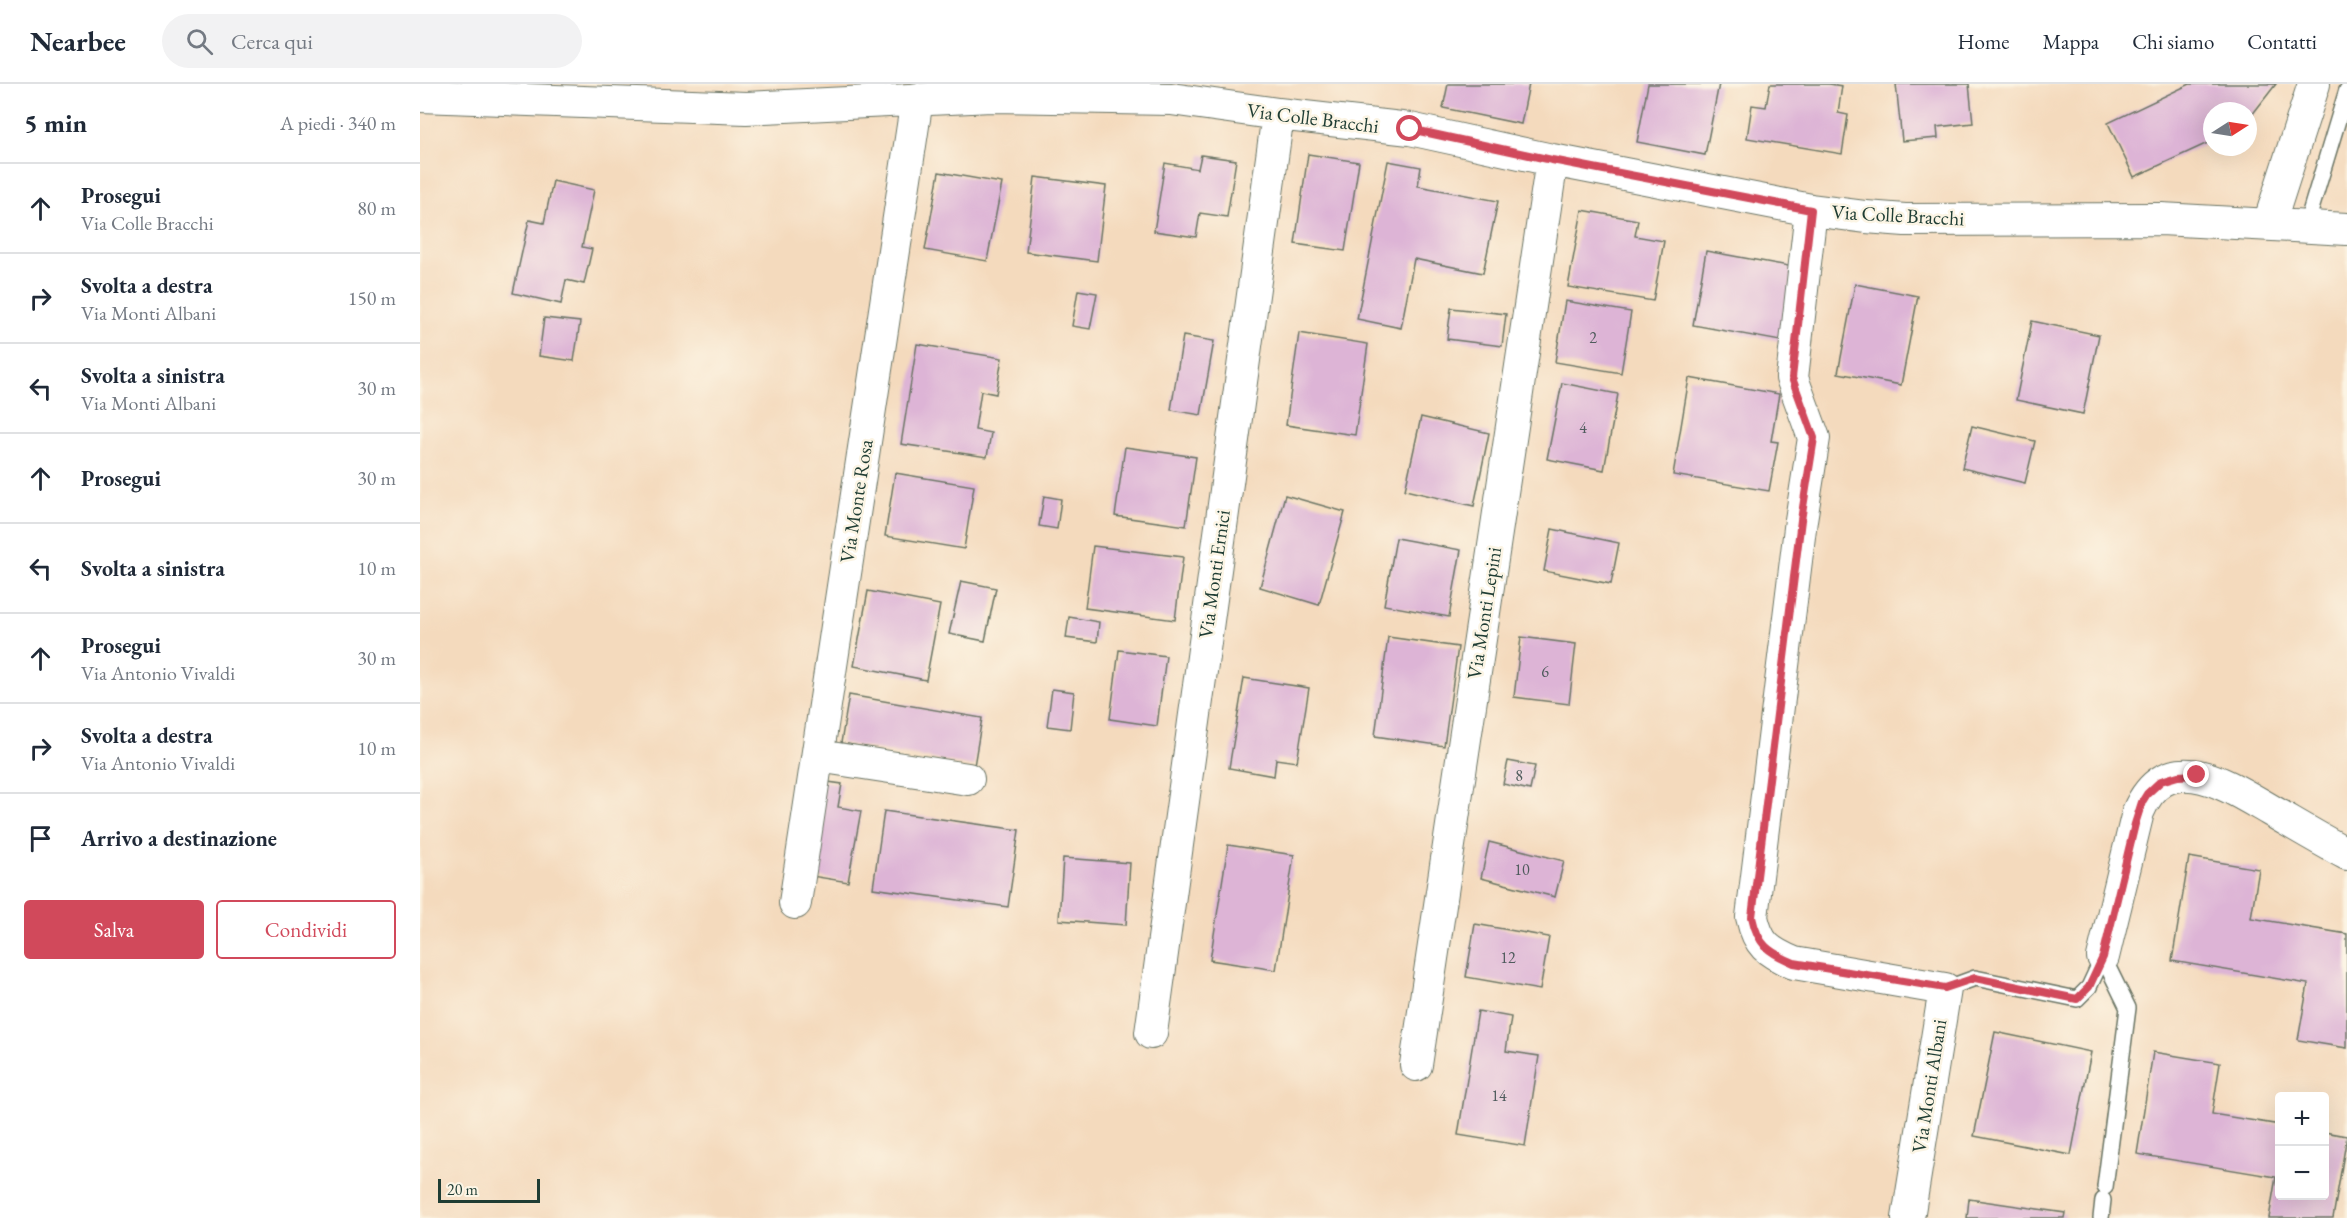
<!DOCTYPE html>
<html lang="it">
<head>
<meta charset="utf-8">
<style>
  :root { --surface:#fff; --page:#f2f2f3; --text:#1f2937; --muted:#747a83; --line:#e0e1e3; --accent:#d1495b }
  body { margin:0; font-family:"EB Garamond",serif; background:var(--page); color:var(--text) }
  .controls { position:absolute; right:18px; bottom:18px; display:grid; overflow:hidden; border-radius:6px; box-shadow:0 6px 24px #0002 }
  .controls button { width:54px; height:54px; display:grid; place-items:center; padding:0; border:0; border-bottom:2px solid var(--line); background:var(--surface); color:var(--text); font:30px sans-serif }
  .compass { position:absolute; left:1783px; top:18px; width:54px; height:54px; border-radius:50%; background:var(--surface); box-shadow:0 6px 24px #0002; rotate:78deg }
  .scale { position:absolute; left:18px; bottom:15px; width:102px; box-sizing:border-box; padding-left:6px; border:3px solid #1f3d34; border-top:0; font-size:16px; line-height:21px; white-space:nowrap; color:#1f3d34; -webkit-text-stroke:4px #fcf5e5; paint-order:stroke }
  .stop { position:absolute; width:18px; height:18px; margin:-14px; border:4px solid #d1495b; border-radius:50%; background:#fff }
  .stop.end { background:#d1495b; border-color:#fff; box-shadow:0 2px 6px #0008 }
  .list { margin:0; padding:0; list-style:none }
  h2 { display:flex; justify-content:space-between; align-items:center; height:78px; margin:0; padding:0 24px; font-size:26px }
  h2 small { font-size:20px; font-weight:400; color:var(--muted) }
  .list li { display:grid; grid-template-columns:39px 1fr auto; gap:18px; align-items:center; box-sizing:border-box; height:90px; padding:0 24px; border-top:2px solid var(--line) }
  .list b { display:block; font-size:22px; white-space:nowrap }
  .list p { margin:0; font-size:20px; white-space:nowrap; color:var(--muted) }
  .list em { font-size:20px; font-style:normal; color:var(--muted) }
  .actions { display:flex; gap:12px; padding:18px 24px }
  .actions a { flex:1; padding:14px 0; border:2px solid var(--accent); border-radius:6px; text-align:center; font-size:21px; color:var(--accent) }
  .actions .main { background:var(--accent); color:#fff }
  .icon { flex:none; width:33px; height:33px; fill:none; stroke:currentColor; stroke-width:2; stroke-linecap:round; stroke-linejoin:round }
  .map { position:relative; flex:none; width:1927px; height:1134px; overflow:hidden }
  header { display:flex; align-items:center; gap:36px; box-sizing:border-box; height:84px; padding:0 30px; background:var(--surface); border-bottom:2px solid var(--line) }
  header strong { font-size:28px }
  nav { display:flex; gap:33px; margin-inline-start:auto; font-size:21px }
  .search { width:420px; height:54px; background:var(--page); display:flex; align-items:center; gap:15px; box-sizing:border-box; padding:0 21px; border-radius:33px; color:var(--muted); font-size:22px }
  main { display:flex }
  aside { flex:1; background:var(--surface) }
  .map>svg:first-child { display:block }
  .building { fill:#ddb4d6 }
  .lines { fill:none; stroke-linecap:round; stroke-linejoin:round }
  .lane-casing { stroke:#6a7464; stroke-width:18 }
  .street-casing { stroke:#6a7464; stroke-width:34 }
  .lane { stroke:#fff; stroke-width:15 }
  .street { stroke:#fff; stroke-width:32 }
  .route { stroke:#d1495b; stroke-width:8 }
  .labels { text-anchor:middle; dominant-baseline:central; stroke-width:5; stroke-linejoin:round; paint-order:stroke }
  .number-label { font-size:16px; fill:#4e5b5c }
  .street-label { font-size:20px; fill:#1f3d34; stroke:#fcf5e5 }
</style>
</head>
<body>
<header>
<strong>Nearbee</strong>
<div class="search"><svg class="icon" aria-label="search" viewBox="0 0 24 24"><circle cx="10" cy="10" r="6"/><path d="M15 15l6 6"/></svg>Cerca qui</div>
<nav><a>Home</a><a>Mappa</a><a>Chi siamo</a><a>Contatti</a></nav>
</header>
<main>
<aside>
<h2>5 min<small>A piedi · 340 m</small></h2>
<ul class="list">
<li><svg class="icon" aria-label="ahead" viewBox="0 0 24 24"><path d="M12 20V5M6 11l6-6 6 6"/></svg><div><b>Prosegui</b><p>Via Colle Bracchi</p></div><em>80 m</em></li>
<li><svg class="icon" aria-label="right" viewBox="0 0 24 24"><path d="M7 20v-9h11M14 6l5 5-5 5"/></svg><div><b>Svolta a destra</b><p>Via Monti Albani</p></div><em>150 m</em></li>
<li><svg class="icon" aria-label="left" viewBox="0 0 24 24"><path d="M17 20v-9H6M10 6l-5 5 5 5"/></svg><div><b>Svolta a sinistra</b><p>Via Monti Albani</p></div><em>30 m</em></li>
<li><svg class="icon" aria-label="ahead" viewBox="0 0 24 24"><path d="M12 20V5M6 11l6-6 6 6"/></svg><div><b>Prosegui</b></div><em>30 m</em></li>
<li><svg class="icon" aria-label="left" viewBox="0 0 24 24"><path d="M17 20v-9H6M10 6l-5 5 5 5"/></svg><div><b>Svolta a sinistra</b></div><em>10 m</em></li>
<li><svg class="icon" aria-label="ahead" viewBox="0 0 24 24"><path d="M12 20V5M6 11l6-6 6 6"/></svg><div><b>Prosegui</b><p>Via Antonio Vivaldi</p></div><em>30 m</em></li>
<li><svg class="icon" aria-label="right" viewBox="0 0 24 24"><path d="M7 20v-9h11M14 6l5 5-5 5"/></svg><div><b>Svolta a destra</b><p>Via Antonio Vivaldi</p></div><em>10 m</em></li>
<li><svg class="icon" aria-label="arrive" viewBox="0 0 24 24"><path d="M6 21V4h12l-3 4 3 4H6"/></svg><div><b>Arrivo a destinazione</b></div></li>
</ul>
<div class="actions"><a class="main">Salva</a><a>Condividi</a></div>
</aside>
<div class="map">
<svg width="1927" height="1134" viewBox="0 0 1927 1134">
  <rect width="100%" height="100%" fill="#fcf5e5"/>
  <filter id="ink" filterUnits="userSpaceOnUse"><feTurbulence type="fractalNoise" baseFrequency=".0167" numOctaves="2"/><feDisplacementMap in="SourceGraphic" scale="12" xChannelSelector="R" yChannelSelector="G"/><feConvolveMatrix kernelMatrix="1 2 1 2 8 2 1 2 1" color-interpolation-filters="sRGB"/></filter>
  <filter id="wash" filterUnits="userSpaceOnUse"><feTurbulence type="fractalNoise" baseFrequency=".008" numOctaves="4" result="noise"/><feDisplacementMap in="SourceGraphic" scale="24" xChannelSelector="R" yChannelSelector="G"/><feGaussianBlur stdDeviation="1.35" result="paint"/><feColorMatrix in="noise" values="0 0 0 0 0 0 0 0 0 0 0 0 0 0 0 0 0 1.4 0 .05"/><feComposite in="paint" operator="in"/></filter>
  <g filter="url(#wash)">
    <rect width="100%" height="100%" fill="#f4dabd"/>
    <g id="blocks">
      <!-- building -->
      <path class="building" d="M1028,0H1109L1101,40L1023,24Z
        M1228,0H1299L1285,71L1217,58Z
        M1350,0H1409L1422,2L1418,29L1428,31L1422,70L1327,54L1332,21L1346,23Z
        M1476,0H1549L1553,39L1517,43L1518,54L1482,57Z
        M1770,0H1856L1828,36V27H1792V57L1714,93L1688,39Z
        M888,70L939,78L925,167L875,160Z
        M781,71L816,76L807,133L780,129L776,153L734,147L745,79L778,85Z
        M968,77L1001,83L998,102L1078,117L1063,189L994,175L981,244L937,235Z
        M519,88L582,99L567,177L505,166Z
        M615,93L686,102L677,177L606,168Z
        M133,97L174,106L162,163L172,165L164,200L146,196L141,220L93,209L109,136L124,139Z
        M1162,126L1218,136L1215,152L1244,157L1233,217L1148,203Z
        M1286,167L1374,183L1360,257L1273,241Z
        M1435,200L1498,212L1481,301L1418,289Z
        M658,206L677,209L670,245L652,242Z
        M1145,217L1211,228L1201,289L1135,278Z
        M1031,224L1086,230L1082,262L1027,255Z
        M124,234L160,238L154,277L119,272Z
        M1612,237L1679,251L1663,330L1596,316Z
        M879,249L948,260L935,351L866,341Z
        M763,252L794,257L781,331L751,326Z
        M497,260L582,274L576,310L561,307L555,346L571,349L567,373L481,360Z
        M1269,294L1359,310L1351,357L1358,358L1349,407L1253,391Z
        M1142,299L1198,310L1184,386L1127,375Z
        M1001,333L1069,349L1054,422L985,406Z
        M1552,342L1615,357L1605,399L1542,384Z
        M705,363L776,373L766,442L695,432Z
        M475,389L554,402L544,465L465,452Z
        M865,411L925,428L899,521L840,503Z
        M624,412L641,415L637,445L619,442Z
        M1132,445L1199,459L1191,500L1124,487Z
        M976,454L1041,466L1029,533L964,521Z
        M673,462L763,473L755,536L665,524Z
        M541,497L576,504L565,557L529,550Z
        M448,507L520,521L506,596L434,582Z
        M649,533L679,538L677,558L646,554Z
        M968,553L1038,563L1024,662L955,652Z
        M1101,553L1156,560L1149,620L1094,613Z
        M699,566L746,572L737,642L690,635Z
        M824,594L889,604L877,678L856,675L854,692L809,684Z
        M632,605L654,608L650,645L627,642Z
        M429,611L562,634L554,682L421,659Z
        M1088,677L1115,682L1110,706L1083,700Z
        M401,697L422,700L418,723L441,727L428,798L385,791Z
        M464,727L599,746L588,823L453,804Z
        M1069,758L1144,777L1135,813L1061,794Z
        M808,761L874,771L856,886L790,876Z
        M1769,773L1839,785L1831,834L1927,850V964L1878,956L1888,900L1752,877Z
        M643,774L710,779L706,841L639,836Z
        M1055,840L1129,853L1120,906L1046,893Z
        M1058,927L1091,933L1086,967L1119,972L1105,1062L1038,1051Z
        M1575,948L1671,968L1651,1071L1554,1052Z
        M1733,968L1800,979L1792,1030L1860,1041V1112H1904V1048L1927,1052L1913,1134H1849L1856,1093L1717,1070Z
        M1549,1115L1645,1129L1644,1134H1547Z"/>
    </g>
  </g>
  <g filter="url(#ink)">
    <use href="#blocks" fill-opacity="0" stroke="#6a7464" stroke-width="1.5"/>
    <g class="lines">
      <!-- lane casing -->
      <g class="lane-casing">
        <path id="lane" d="M1886,142L1927,6
          M1683,873L1708,924L1685,1103
          M1525,905L1555,894L1657,915L1669,903L1683,873
          M1681,1134L1683,1116"/>
      </g>
      <!-- street casing -->
      <g class="street-casing">
        <path id="street" d="M0,12L326,24L571,12L751,15L858,30L990,45L1132,76L1391,126L1446,133L1485,136L1741,135L1927,145
          M1391,126L1372,294L1394,354L1381,436L1332,833C1338,861 1348,868 1374,879L1525,905L1488,1134
          M1849,140L1894,0
          M398,672L548,695
          M375,819L497,15
          M1683,873L1718,728C1747,660 1807,701 1850,726C1876,741 1901,756 1927,770
          M731,949L858,30
          M996,981L1132,76"/>
      </g>
      <!-- lane -->
      <use href="#lane" class="lane"/>
      <!-- street -->
      <use href="#street" class="street"/>
    </g>
  </g>
  <g class="lines" filter="url(#ink)">
    <!-- route -->
    <path class="route" d="M990,45L1132,76L1391,126L1372,294L1394,354L1381,436L1332,833C1338,861 1348,868 1374,879L1525,904L1555,894L1657,915L1669,903L1683,873L1715,740L1722,718L1727,710L1741,697L1758,692L1777,691"/>
  </g>
  <g class="labels">
    <!-- number labels -->
    <g class="number-label">
      <text x="1173" y="253">2</text>
      <text x="1163" y="343">4</text>
      <text x="1125" y="587">6</text>
      <text x="1099" y="691">8</text>
      <text x="1102" y="785">10</text>
      <text x="1088" y="873">12</text>
      <text x="1079" y="1011">14</text>
    </g>
    <!-- street labels -->
    <g class="street-label">
      <text transform="translate(893 34) rotate(7)">Via Colle Bracchi</text>
      <text transform="translate(1478 131) rotate(3)">Via Colle Bracchi</text>
      <text transform="translate(436 417) rotate(-81)">Via Monte Rosa</text>
      <text transform="translate(794 490) rotate(-82)">Via Monti Ernici</text>
      <text transform="translate(1064 529) rotate(-81)">Via Monti Lepini</text>
      <text transform="translate(1509 1002) rotate(-81)">Via Monti Albani</text>
    </g>
  </g>
</svg>
<div class="controls">
<button>+</button>
<button>−</button>
</div>
<svg class="compass" viewBox="-18 -18 36 36"><path d="M0-13l5 13h-10z" fill="#e53935"/><path d="M0 13l5-13h-10z" fill="#747a83"/></svg>
<div class="scale">20 m</div>
<div class="stop" style="left:990px;top:45px"></div>
<div class="stop end" style="left:1777px;top:691px"></div>
</div>
</main>
</body>
</html>
